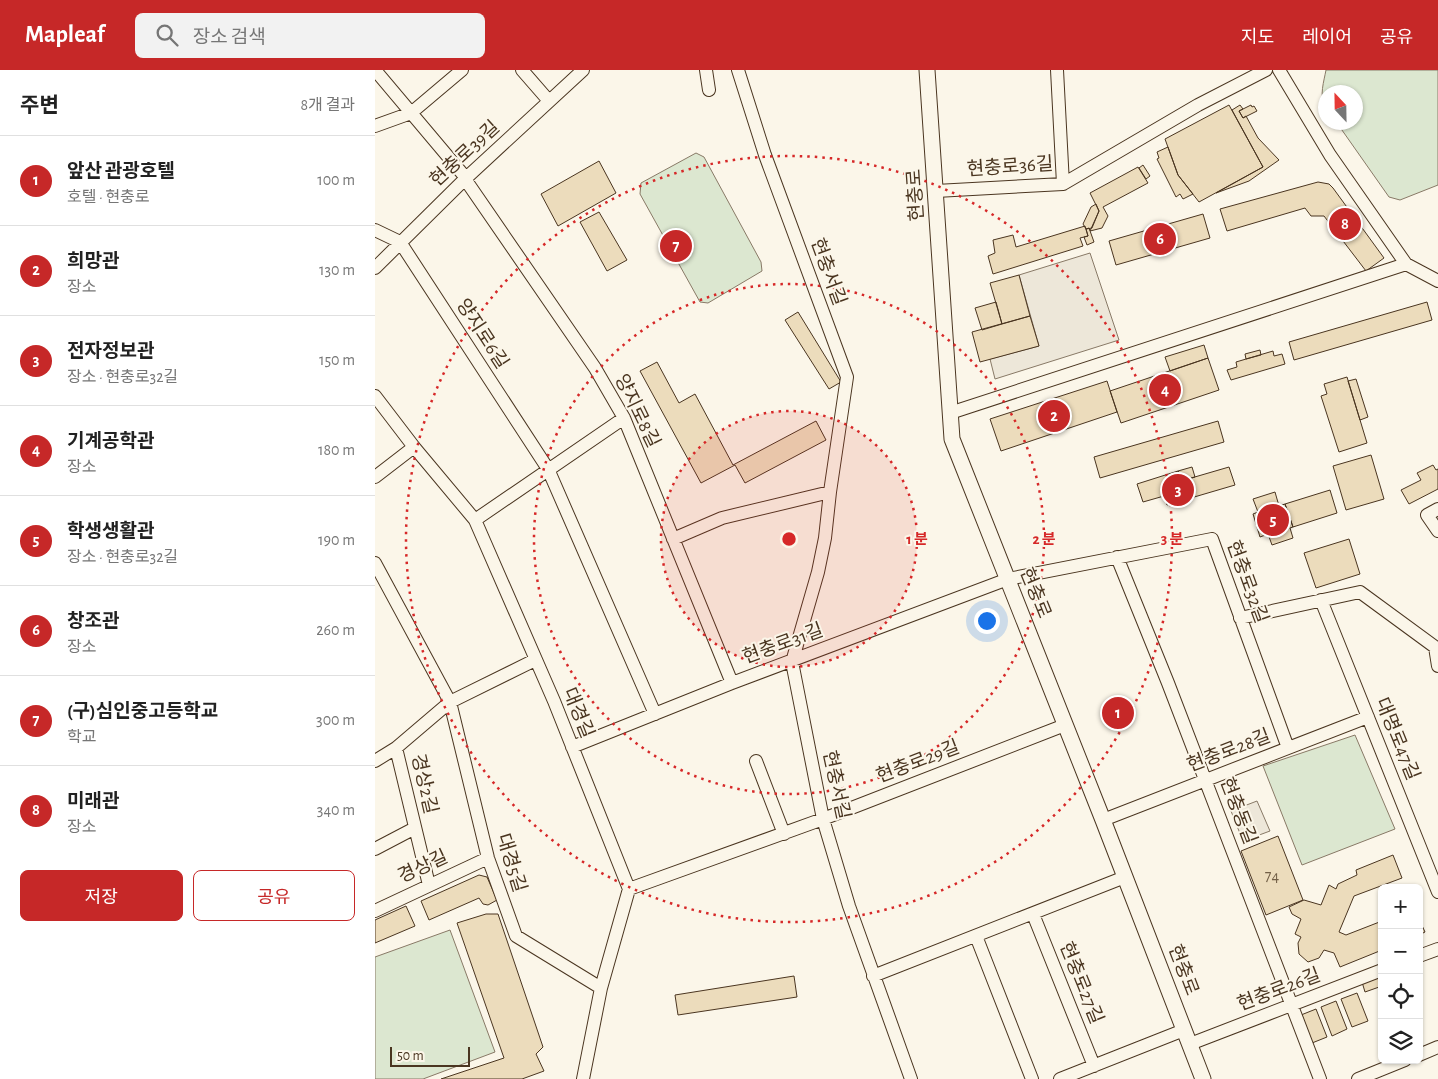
<!DOCTYPE html>
<html lang="ko">
<head>
<meta charset="utf-8">
<style>
  :root { --surface:#fff; --page:#f2f2f2; --text:#222; --muted:#767676; --line:#e0e0e0; --accent:#c62828 }
  body { margin:0; font-family:"Alegreya Sans","Noto Sans KR",sans-serif; background:var(--page); color:var(--text) }
  .controls { position:absolute; right:15px; bottom:15px; display:grid; overflow:hidden; border-radius:8px; box-shadow:0 1px 4px #0004 }
  .controls button { width:45px; height:45px; display:grid; place-items:center; padding:0; border:0; border-bottom:1px solid var(--line); background:var(--surface); color:var(--text); font:25px sans-serif }
  .compass { position:absolute; left:943px; top:15px; width:45px; height:45px; border-radius:50%; background:var(--surface); box-shadow:0 1px 4px #0004; rotate:338deg }
  .scale { position:absolute; left:15px; bottom:12px; width:80px; box-sizing:border-box; padding-left:5px; border:2px solid #4a3520; border-top:0; font-size:14px; line-height:18px; white-space:nowrap; color:#4a3520; -webkit-text-stroke:4px #fbf6e9; paint-order:stroke }
  .you { position:absolute; left:611px; top:550px; width:18px; height:18px; margin:-12px; border:4px solid #fff; border-radius:50%; background:#1a73e8; box-shadow:0 0 0 8px #1a73e833 }
  .badge { display:grid; place-items:center; width:32px; height:32px; border-radius:50%; background:var(--accent); color:#fff; font-size:16px; font-weight:700 }
  .pin { position:absolute; translate:-50% -50%; border:2px solid #fff; box-shadow:0 1px 5px #0006 }
  .list { margin:0; padding:0; list-style:none }
  h2 { display:flex; justify-content:space-between; align-items:center; height:65px; margin:0; padding:0 20px; font-size:21px }
  h2 small { font-size:16px; font-weight:400; color:var(--muted) }
  .list li { display:grid; grid-template-columns:32px 1fr auto; gap:15px; align-items:center; box-sizing:border-box; height:90px; padding:0 20px; border-top:1px solid var(--line) }
  .list b { display:block; font-size:19px; white-space:nowrap }
  .list p { margin:0; font-size:16px; white-space:nowrap; color:var(--muted) }
  .list em { font-size:16px; font-style:normal; color:var(--muted) }
  .actions { display:flex; gap:10px; padding:15px 20px }
  .actions a { flex:1; padding:11px 0; border:1px solid var(--accent); border-radius:8px; text-align:center; font-size:18px; color:var(--accent) }
  .actions .main { background:var(--accent); color:#fff }
  .icon { flex:none; width:28px; height:28px; fill:none; stroke:currentColor; stroke-width:2; stroke-linecap:round; stroke-linejoin:round }
  .map { position:relative; flex:none; width:1063px; height:1009px; overflow:hidden }
  header { display:flex; align-items:center; gap:30px; box-sizing:border-box; height:70px; padding:0 25px; background:var(--accent); color:#fff }
  header strong { font-size:24px }
  nav { display:flex; gap:28px; margin-inline-start:auto; font-size:18px }
  .search { width:350px; height:45px; background:var(--page); display:flex; align-items:center; gap:12px; box-sizing:border-box; padding:0 18px; border-radius:8px; color:var(--muted); font-size:19px }
  main { display:flex }
  aside { flex:1; background:var(--surface) }
  .map>svg:first-child { display:block }
  .green { fill:#dce7d0; stroke:#887966 }
  .parking { fill:#ede7d9; stroke:#887966 }
  .building { fill:#ecdcbc; stroke:#4a3520 }
  .lines { fill:none; stroke-linecap:round; stroke-linejoin:round }
  .minor-casing { stroke:#4a3520; stroke-width:14 }
  .major-casing { stroke:#4a3520; stroke-width:17 }
  .minor { stroke:#fbf6e9; stroke-width:12 }
  .major { stroke:#fbf6e9; stroke-width:15 }
  .ring { fill:none; stroke:#d62828; stroke-width:2.5; stroke-dasharray:2.5 5 }
  .labels { text-anchor:middle; dominant-baseline:central; stroke-width:4; stroke-linejoin:round; paint-order:stroke }
  .number-label { font-size:16px; fill:#725f47 }
  .street-label { font-size:19px; fill:#4a3520; stroke:#fbf6e9 }
  .centre { fill:#d62828; stroke:#fbf6e9; stroke-width:2.5 }
  .ring-label { font-size:15px; text-anchor:middle; font-weight:bold; fill:#d62828; stroke:#fbf6e9; stroke-width:4; stroke-linejoin:round; paint-order:stroke }
</style>
</head>
<body>
<header>
<strong>Mapleaf</strong>
<div class="search"><svg class="icon" aria-label="search" viewBox="0 0 24 24"><circle cx="10" cy="10" r="6"/><path d="M15 15l6 6"/></svg>장소 검색</div>
<nav><a>지도</a><a>레이어</a><a>공유</a></nav>
</header>
<main>
<aside>
<h2>주변<small>8개 결과</small></h2>
<ul class="list">
<li><span class="badge">1</span><div><b>앞산 관광호텔</b><p>호텔 · 현충로</p></div><em>100 m</em></li>
<li><span class="badge">2</span><div><b>희망관</b><p>장소</p></div><em>130 m</em></li>
<li><span class="badge">3</span><div><b>전자정보관</b><p>장소 · 현충로32길</p></div><em>150 m</em></li>
<li><span class="badge">4</span><div><b>기계공학관</b><p>장소</p></div><em>180 m</em></li>
<li><span class="badge">5</span><div><b>학생생활관</b><p>장소 · 현충로32길</p></div><em>190 m</em></li>
<li><span class="badge">6</span><div><b>창조관</b><p>장소</p></div><em>260 m</em></li>
<li><span class="badge">7</span><div><b>(구)심인중고등학교</b><p>학교</p></div><em>300 m</em></li>
<li><span class="badge">8</span><div><b>미래관</b><p>장소</p></div><em>340 m</em></li>
</ul>
<div class="actions"><a class="main">저장</a><a>공유</a></div>
</aside>
<div class="map">
<svg width="1063" height="1009" viewBox="0 0 1063 1009">
  <rect width="100%" height="100%" fill="#fbf6e9"/>
  <!-- green -->
  <path class="green" d="M951,0H1063V115L1025,130L1014,127L962,53L981,52V22H951L950,36C944,26 949,11 951,0Z
    M321,83L329,87L386,192L387,201L333,233L325,232L265,124L266,113Z
    M980,665L1020,759L927,795L888,696Z
    M75,860L120,982L48,1009H0V887Z"/>
  <!-- parking -->
  <path class="parking" d="M715,183L744,270L620,309L615,289L664,276L644,205Z
    M882,731L895,761L868,771L856,741Z"/>
  <!-- building -->
  <path class="building" d="M854,35L888,97L824,132L803,105L790,69Z
    M865,35L868,39L864,41L868,48L871,46L883,68L904,90L874,111L841,123L888,97L857,40Z
    M876,35L877,37L879,36L882,41L868,48L864,41Z
    M793,77L803,105L818,124L808,129L805,124L801,127L782,89L784,88L782,82Z
    M224,91L241,123L183,156L166,124Z
    M768,95L775,106L771,109L764,98Z
    M763,97L773,113L728,137L733,146L727,158L715,161L724,141L715,123Z
    M943,112L954,114L958,118L1009,188L991,201L949,146H936L930,138L852,161L845,139Z
    M721,134L724,141L717,158L711,159L708,154L716,137Z
    M224,142L252,190L232,201L205,152Z
    M828,144L835,168L741,195L734,171Z
    M710,156L713,166L705,168L708,176L618,204L613,186L620,183L618,170L638,165L641,177Z
    M714,158L719,172L712,175L709,167L713,166L711,159Z
    M644,205L655,246L627,254L615,213Z
    M621,232L627,254L607,260L600,238Z
    M1052,232L1057,250L919,290L914,272Z
    M423,242L466,312L454,319L410,250Z
    M655,246L664,276L605,292L597,262Z
    M829,275L833,288L795,301L790,287Z
    M885,280L886,285L871,289L870,284Z
    M898,281L899,286L907,284L910,294L856,310L852,300L862,297L861,292Z
    M833,288L844,320L746,353L735,321Z
    M282,292L304,333L320,324L358,395L441,351L451,370L370,413L360,395L326,413L265,301Z
    M972,307L992,373L964,382L946,326L952,324L949,314Z
    M981,309L993,347L985,350L973,311Z
    M732,311L742,342L626,381L615,349Z
    M843,351L849,372L725,408L719,387Z
    M996,385L1009,429L971,440L958,396Z
    M1058,395L1061,400L1063,399V419L1034,434L1026,420L1046,410L1042,403Z
    M817,397L820,407L806,411L803,401Z
    M854,397L860,415L792,435L789,426L768,432L762,414L803,401L806,411Z
    M955,420L962,443L918,457L910,434Z
    M900,422L904,436L910,434L918,457L915,458L918,468L897,475L893,464L885,467L878,444L883,442L878,429Z
    M974,469L985,504L941,518L929,483Z
    M903,766L928,830L891,845L866,781Z
    M1018,785L1027,808L979,826L964,862L971,865L1007,851V880L965,897L959,883L949,880L944,888L933,892L924,884L923,873L926,867L920,864L926,849L917,844L914,837L929,830L946,835L954,815L961,819L963,814L982,805L981,800Z
    M104,805L112,807L122,830L113,835L108,834L104,828L54,850L46,831Z
    M31,836L40,856L0,873V850Z
    M111,844H123L168,977L161,984L169,1001L147,1009H66L129,988L82,853Z
    M1044,849L1050,862L1044,865Z
    M1007,904V916L990,922L987,912Z
    M419,906L422,927L303,945L300,925Z
    M982,923L993,951L977,957L966,929Z
    M961,931L972,959L957,966L946,937Z
    M941,939L952,967L937,973L926,945Z"/>
  <g class="lines">
    <!-- minor casing -->
    <g class="minor-casing">
      <path id="minor" d="M0,0L91,108
        M147,0L174,31
        M331,0L334,20
        M363,0L390,85L472,307L455,422L450,468L443,502L417,592L448,749L474,836L536,1009
        M682,0L688,114
        M904,0L955,85L1031,194L1063,211
        M0,56L36,43L87,0
        M90,109L220,298L249,348L357,613
        M561,121L688,114L823,35L891,0
        M0,160L25,172L173,399L280,644
        M0,198L90,109L208,0
        M0,326L39,377L100,450L179,631L254,819L226,918L208,1009
        M575,343L1031,194
        M0,407L39,377
        M1063,439L1052,445L1063,461
        M100,450L249,348
        M298,469L347,448L455,422
        M742,487L793,613L945,1009
        M0,493L75,632L113,788L141,866L226,918
        M946,530L1063,822
        M865,548L985,522L1060,577L1063,596
        M197,677L357,613L633,509L837,469L913,678
        M21,678L54,815
        M0,691L21,678L75,632L160,590
        M381,691L409,764
        M728,750L993,647
        M0,779L40,758
        M254,819L448,749L690,655
        M0,841L113,788
        M658,844L719,996
        M601,866L657,1009
        M1044,886L1063,879
        M498,906L750,807
        M815,974L1007,900
        M1044,985L1063,977
        M685,1009L809,960
        M983,1009L1030,990"/>
    </g>
    <!-- major casing -->
    <g class="major-casing">
      <path id="major" d="M552,0L577,369L728,750L828,1009"/>
    </g>
    <!-- minor -->
    <use href="#minor" class="minor"/>
    <!-- major -->
    <use href="#major" class="major"/>
  </g>
  <!-- distance rings -->
  <circle cx="414" cy="469" r="128" fill="#d62828" fill-opacity=".12"/>
  <g class="ring">
    <circle cx="414" cy="469" r="128"/>
    <circle cx="414" cy="469" r="255"/>
    <circle cx="414" cy="469" r="383"/>
  </g>
  <g class="labels">
    <!-- number labels -->
    <g class="number-label">
      <text x="897" y="806">74</text>
    </g>
    <!-- street labels -->
    <g class="street-label">
      <text transform="translate(90 84) rotate(-43)">현충로39길</text>
      <text transform="translate(635 97) rotate(-4)">현충로36길</text>
      <text transform="translate(541 125) rotate(-94)">현충로</text>
      <text transform="translate(453 202) rotate(70)">현충서길</text>
      <text transform="translate(107 264) rotate(57)">양지로6길</text>
      <text transform="translate(262 341) rotate(64)">양지로8길</text>
      <text transform="translate(872 512) rotate(70)">현충로32길</text>
      <text transform="translate(660 523) rotate(68)">현충로</text>
      <text transform="translate(408 574) rotate(-20)">현충로31길</text>
      <text transform="translate(203 643) rotate(68)">대경길</text>
      <text transform="translate(1022 669) rotate(68)">대명로47길</text>
      <text transform="translate(854 681) rotate(-21)">현충로28길</text>
      <text transform="translate(543 692) rotate(-21)">현충로29길</text>
      <text transform="translate(49 714) rotate(77)">경상2길</text>
      <text transform="translate(461 715) rotate(78)">현충서길</text>
      <text transform="translate(863 741) rotate(69)">현충동길</text>
      <text transform="translate(136 793) rotate(73)">대경5길</text>
      <text transform="translate(48 797) rotate(-25)">경상길</text>
      <text transform="translate(808 900) rotate(69)">현충로</text>
      <text transform="translate(706 913) rotate(68)">현충로27길</text>
      <text transform="translate(904 920) rotate(-21)">현충로26길</text>
    </g>
  </g>
  <circle cx="414" cy="469" r="8" class="centre"/>
  <g class="ring-label">
    <text x="542" y="474">1 분</text>
    <text x="669" y="474">2 분</text>
    <text x="797" y="474">3 분</text>
  </g>
</svg>
<div class="controls">
<button>+</button>
<button>−</button>
<button><svg class="icon" aria-label="locate" viewBox="0 0 24 24"><circle cx="12" cy="12" r="6"/><path d="M12 2v4M12 18v4M2 12h4M18 12h4"/></svg></button>
<button><svg class="icon" aria-label="layers" viewBox="0 0 24 24"><path d="M12 4l9 5-9 5-9-5zM3 14l9 5 9-5"/></svg></button>
</div>
<svg class="compass" viewBox="-18 -18 36 36"><path d="M0-13l5 13h-10z" fill="#e53935"/><path d="M0 13l5-13h-10z" fill="#767676"/></svg>
<div class="scale">50 m</div>
<div class="you"></div>
<div class="pin badge" style="left:743px;top:643px">1</div>
<div class="pin badge" style="left:679px;top:346px">2</div>
<div class="pin badge" style="left:803px;top:420px">3</div>
<div class="pin badge" style="left:790px;top:320px">4</div>
<div class="pin badge" style="left:898px;top:450px">5</div>
<div class="pin badge" style="left:785px;top:169px">6</div>
<div class="pin badge" style="left:301px;top:176px">7</div>
<div class="pin badge" style="left:970px;top:154px">8</div>
</div>
</main>
</body>
</html>
